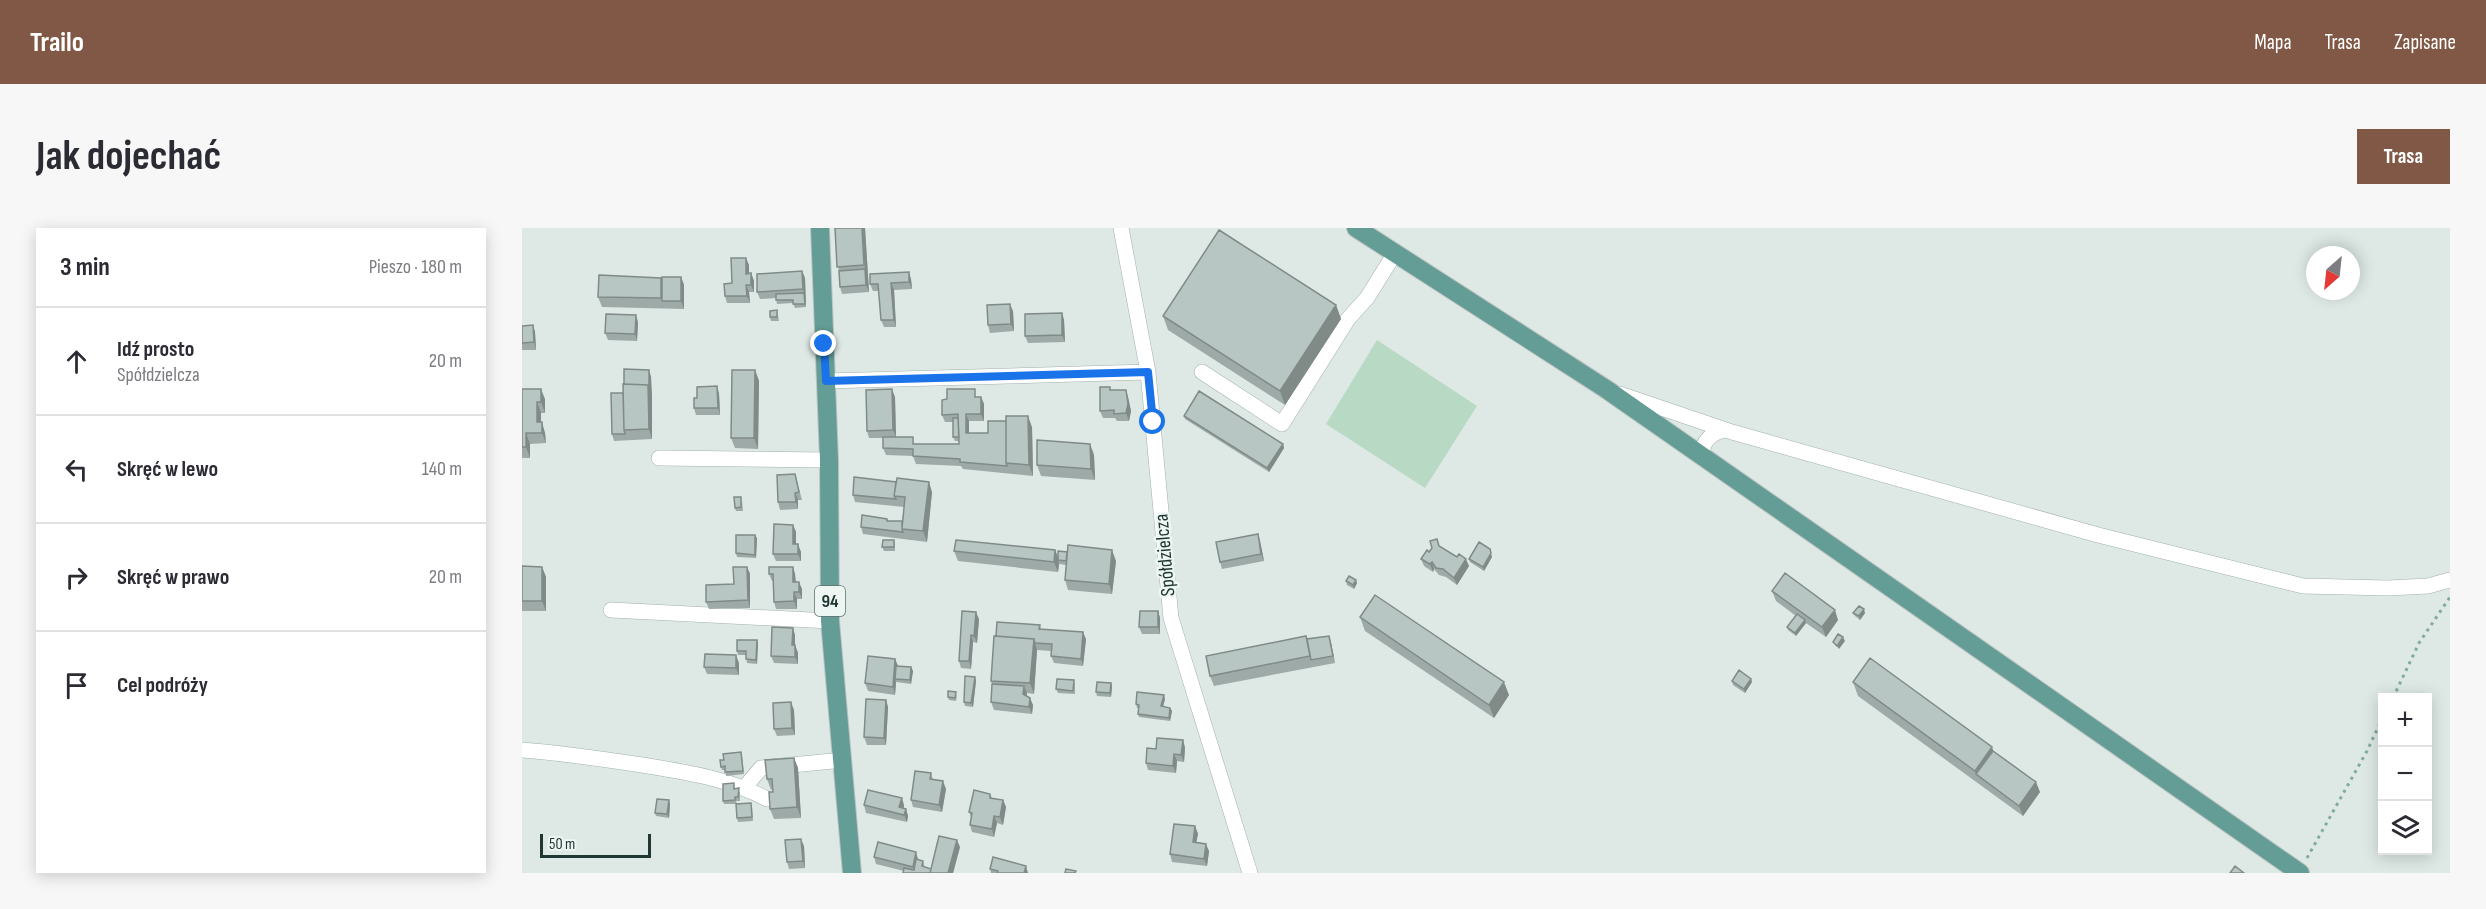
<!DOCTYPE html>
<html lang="pl">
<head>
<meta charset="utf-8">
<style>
  :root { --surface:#fff; --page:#f7f7f7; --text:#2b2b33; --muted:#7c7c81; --line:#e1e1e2; --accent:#815845 }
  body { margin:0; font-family:"Sofia Sans Condensed",sans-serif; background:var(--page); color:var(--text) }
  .controls { position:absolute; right:18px; bottom:18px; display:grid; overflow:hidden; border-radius:0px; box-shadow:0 3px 15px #0003 }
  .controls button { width:54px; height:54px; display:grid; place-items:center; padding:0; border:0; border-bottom:2px solid var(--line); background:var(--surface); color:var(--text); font:30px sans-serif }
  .compass { position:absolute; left:1784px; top:18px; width:54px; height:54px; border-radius:50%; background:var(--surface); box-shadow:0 3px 15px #0003; rotate:207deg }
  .scale { position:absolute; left:18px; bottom:15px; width:111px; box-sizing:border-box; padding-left:6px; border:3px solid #203834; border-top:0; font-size:16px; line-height:21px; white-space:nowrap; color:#203834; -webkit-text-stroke:4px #eef6f3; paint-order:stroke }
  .stop { position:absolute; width:18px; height:18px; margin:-14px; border:4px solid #1a73e8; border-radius:50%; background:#fff }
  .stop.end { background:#1a73e8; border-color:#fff; box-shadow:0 2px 6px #0008 }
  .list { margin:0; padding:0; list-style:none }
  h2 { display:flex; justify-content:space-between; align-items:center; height:78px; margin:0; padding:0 24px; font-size:26px }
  h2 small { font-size:20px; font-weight:400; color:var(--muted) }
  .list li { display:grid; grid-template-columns:39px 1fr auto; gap:18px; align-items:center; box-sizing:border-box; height:108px; padding:0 24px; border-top:2px solid var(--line) }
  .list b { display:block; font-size:22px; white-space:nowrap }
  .list p { margin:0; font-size:20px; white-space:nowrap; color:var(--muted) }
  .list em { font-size:20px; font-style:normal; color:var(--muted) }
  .icon { flex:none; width:33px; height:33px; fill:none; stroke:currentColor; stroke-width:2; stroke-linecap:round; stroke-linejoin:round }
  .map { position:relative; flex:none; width:1928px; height:645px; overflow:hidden; border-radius:0px }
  header { display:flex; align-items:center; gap:36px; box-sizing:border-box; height:84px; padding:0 30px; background:var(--accent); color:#fff }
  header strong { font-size:28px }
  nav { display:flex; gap:33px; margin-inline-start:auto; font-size:21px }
  .intro { display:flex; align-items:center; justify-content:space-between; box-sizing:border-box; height:144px; padding:0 36px }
  h1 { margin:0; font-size:42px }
  .button { padding:15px 27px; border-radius:0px; background:var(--accent); color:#fff; font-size:21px; font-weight:700 }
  main { display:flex; gap:36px; padding:0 36px }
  aside { flex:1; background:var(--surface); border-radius:0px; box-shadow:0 3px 15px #0003 }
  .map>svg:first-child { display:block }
  .green { fill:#b8dac5 }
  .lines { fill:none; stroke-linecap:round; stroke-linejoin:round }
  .minor-casing { stroke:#a1b0ac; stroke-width:16 }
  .major-casing { stroke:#bcc3c2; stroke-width:20 }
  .path { stroke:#80aba3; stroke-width:3; stroke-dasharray:3 4.5; stroke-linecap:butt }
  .minor { stroke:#fff; stroke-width:15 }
  .major { stroke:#649d95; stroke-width:18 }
  .wall { fill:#9daaa7 }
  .shaded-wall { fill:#808b88 }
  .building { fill:#b7c6c2; stroke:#808b88; stroke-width:1.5 }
  .route { stroke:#1a73e8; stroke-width:8 }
  .labels { text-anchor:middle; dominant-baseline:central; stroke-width:5; stroke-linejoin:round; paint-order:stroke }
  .shield { fill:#eef6f3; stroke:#5e716d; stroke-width:1.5 }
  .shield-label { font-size:18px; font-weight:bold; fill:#203834 }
  .street-label { font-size:20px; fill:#203834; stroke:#eef6f3 }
</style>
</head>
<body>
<header>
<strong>Trailo</strong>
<nav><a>Mapa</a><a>Trasa</a><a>Zapisane</a></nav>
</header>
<div class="intro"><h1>Jak dojechać</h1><a class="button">Trasa</a></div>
<main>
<aside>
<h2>3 min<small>Pieszo · 180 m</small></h2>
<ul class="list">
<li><svg class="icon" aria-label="ahead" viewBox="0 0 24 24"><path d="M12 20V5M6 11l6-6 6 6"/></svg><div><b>Idź prosto</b><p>Spółdzielcza</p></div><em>20 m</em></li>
<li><svg class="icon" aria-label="left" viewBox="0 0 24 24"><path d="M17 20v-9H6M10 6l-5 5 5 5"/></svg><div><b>Skręć w lewo</b></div><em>140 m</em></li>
<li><svg class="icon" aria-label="right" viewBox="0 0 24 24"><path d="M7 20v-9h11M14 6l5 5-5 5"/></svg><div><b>Skręć w prawo</b></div><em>20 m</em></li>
<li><svg class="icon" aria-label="arrive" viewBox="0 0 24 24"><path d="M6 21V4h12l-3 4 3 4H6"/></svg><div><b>Cel podróży</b></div></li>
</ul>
</aside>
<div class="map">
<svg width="1928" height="645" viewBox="0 0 1928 645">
  <rect width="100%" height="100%" fill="#dee9e5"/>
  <!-- green -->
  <path class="green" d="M855,112L955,178L903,260L804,196Z"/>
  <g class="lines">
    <!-- minor casing -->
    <g class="minor-casing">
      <path id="minor" d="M599,0L626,144L649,390L728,645
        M680,144L760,196L826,91L845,70L873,25
        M304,153L626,144
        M1098,166L1210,204L1576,307L1781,358L1866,360L1906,358L1928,352
        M1180,228C1180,214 1189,204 1204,202
        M137,230L307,232
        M89,382L308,393
        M0,522C40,525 80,531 120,537C163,544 206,550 245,571
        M223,559L239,540L321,532"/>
    </g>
    <!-- major casing -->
    <g class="major-casing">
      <path id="major" d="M298,0L307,232L308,393L330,645
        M834,0L1084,161L1778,645"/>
    </g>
    <!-- path -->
    <path class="path" d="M1871,470L1897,415L1928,369
      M1785,630L1845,523L1860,491"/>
    <!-- minor -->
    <use href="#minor" class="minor"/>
    <!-- major -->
    <use href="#major" class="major"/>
  </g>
  <!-- wall -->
  <path class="wall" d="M313,0H343L347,64L320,66L318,59Z
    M227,37V45H229L232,53V64H227L228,75H205L203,68L210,55Z
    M280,43L283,50L284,79L273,80L271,75L255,76L254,70L238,71L235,64Z
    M159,49L162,57V81L80,79L76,69L139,50L140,53Z
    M389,51L390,61L372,62L374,99H362L359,92L357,63H351L348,56Z
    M814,77L819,91L763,177L646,102L641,88Z
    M255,82L257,93H249L248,89Z
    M491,83L492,103L468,105L466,97Z
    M540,85L542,92L543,114L506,115L503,108Z
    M116,94L115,113L86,112L83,105Z
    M11,97L13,104L14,122H0V98Z
    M127,142L129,149L130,211L92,213L90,206L101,165L102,156Z
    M233,142L237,153L236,221L213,220L209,210Z
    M0,161L23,171V185H19V194L23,205L24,215L8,216V230H0Z
    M589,162L606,169L609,183L607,193H595L593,190H581L578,183Z
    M197,165L198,187H174L172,180L175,170Z
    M373,169L374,209L394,216H437V213H433L431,209V194H423L420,187L456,169H459L462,176V193H447V205H466L510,199L511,248L441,241L439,238L394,236L391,228L364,227L361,220V210H347L345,203Z
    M662,188L761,216L762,220L747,244L663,191Z
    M568,216L572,227L573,252L519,248L515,237Z
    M273,246L280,272H276V281L258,282L256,274Z
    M410,264L405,314L341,306L339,299L365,291L366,293H380L382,279L333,274L331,267Z
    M220,273L221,283H214L213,280Z
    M271,297L274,304V316L279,324V333H254L251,326Z
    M736,306L738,313L742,333L700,341L698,334Z
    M235,310L234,330L215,329L214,325Z
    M372,312L373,316V323H362L360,319Z
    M918,318L947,338L935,357L924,349L917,347L912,341L911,344L902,338L899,331L907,324Z
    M533,322L536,329L594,333L590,366L546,362L543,352L544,337L537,336L536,344L436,333L432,323Z
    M970,329L962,343L948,334L947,331Z
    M0,338L20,339L24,349V383H0Z
    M225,339L228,346V380L187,381L184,374L212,356Z
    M271,339L273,346L274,354L280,361V371H275V381H254L252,374L251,353H250L247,346Z
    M824,353L835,355L832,361L825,357Z
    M1250,363L1316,392L1304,409L1284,395L1274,408L1266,402L1265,399L1274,388L1254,373Z
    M636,383L638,390V406H620L617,399Z
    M1331,385H1343L1338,392L1333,388Z
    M838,389L987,467L972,490L843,403Z
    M457,391L455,415L451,414L449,441L439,440L437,433Z
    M518,397L519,401L564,411L561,438L532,435L529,428V423L515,422L512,466L505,465L504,468L511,477L510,486L472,482L469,474L470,456L469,453Z
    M273,407V417L276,425V436L252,435L249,428Z
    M784,408L785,411L807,408L809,415L813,435L692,458L688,448Z
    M235,412L236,415L235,436L225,435L224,427H216L215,423Z
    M373,431L376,438L389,439L391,443L389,456L374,454L373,467L346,463L343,455Z
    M217,435V447L185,446L182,439Z
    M453,449L454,453L451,479L443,478L442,474Z
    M1229,451L1230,454L1223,465L1211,457L1210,453Z
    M552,452L553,456V466L536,465L534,461Z
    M1331,454L1471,523L1518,564L1501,588L1336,468Z
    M589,455L590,459L589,469L575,468L574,464Z
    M435,467L434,473L427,472L426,469Z
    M643,471L641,479L648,480L650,483L648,493L617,489L616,486L617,480H615L614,476Z
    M364,472L366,479L364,517H345L342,509Z
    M272,482L273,507L255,508L252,501Z
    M661,512L663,520L662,534L655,533L654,545L626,542L624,535L634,521Z
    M219,524L220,528L222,546L204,548L203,542H200L199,539L202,532Z
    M272,530L276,540L279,590L252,591L248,581L251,561L249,562L245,551Z
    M409,545L411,552L424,561L420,584L391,579L389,572Z
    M213,559V560L218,564V573H214L215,576H202L201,573Z
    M468,566L470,570L481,572L484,579L481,597L475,595L472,609L450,604L448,597L449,589L447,584Z
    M148,576L147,590L134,588L133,585Z
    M342,577H382V580L384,581L386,588L385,594L344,585Z
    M230,579L231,593L216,594L215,590Z
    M673,598L676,606L674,614L687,623L685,638L650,634L648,626Z
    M282,618L283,640L267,641L265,634Z
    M438,619L431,645L382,643L354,636L352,629L401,633L402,636V639L409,641Z
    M468,641L506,645H469Z"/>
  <!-- shaded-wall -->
  <path class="shaded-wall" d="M340,0H343L347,64L344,57Z
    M224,30L227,37V53L224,46Z
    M280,43L283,50L284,79L281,61Z
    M387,44L389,51L390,61L387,54Z
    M229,45L232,53V64L229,57Z
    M159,49L162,57V81L159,73Z
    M369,55L372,62L374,99L372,92Z
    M224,57L227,64L228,75L225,68Z
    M488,76L491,83L492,103L489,96Z
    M814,77L819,91L763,177L758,163Z
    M540,85L542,92L543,114L540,107Z
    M114,87L116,94L115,113L113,106Z
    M11,97L13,104L14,122L12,114Z
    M127,142L129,149L130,167L127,160Z
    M233,142L237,153L236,221L232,210Z
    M126,157L130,167V211L127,201Z
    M195,158L197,165L198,187L196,180Z
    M19,161L23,171V185L19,174Z
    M370,161L373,169L374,209L371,202Z
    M604,162L606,169L609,183L607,193L604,185Z
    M459,169L462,176V193L459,186Z
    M15,174L19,185V205L15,194Z
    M444,186L447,193V212L444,205Z
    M506,188L510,199L511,248L507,237Z
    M20,194L23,205L24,215L20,205Z
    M4,205L8,216V230L4,219Z
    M568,216L572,227L573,252L569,241Z
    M761,216L762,220L747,244L745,240Z
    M407,254L410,264L405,314L401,303Z
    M273,265L276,272V281L274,274Z
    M271,297L274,304V324L271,316Z
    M736,306L738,313L742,333L739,326Z
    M233,307L235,310L234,330L233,327Z
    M276,316L279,324V333L276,326Z
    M968,321L970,329L962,343L961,339Z
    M533,322L537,332H536L537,336L536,344L532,334Z
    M590,322L594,333L590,366L587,356Z
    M944,331L947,338L935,357L932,350Z
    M910,334L912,341L911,344L908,336Z
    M20,339L24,349V383L20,373Z
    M225,339L228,346V380L226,372Z
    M271,339L273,346L274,361L271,354Z
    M834,352L835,355L832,361L831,357Z
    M277,354L280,361V371L277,364Z
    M272,364L275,371V381L272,373Z
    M1342,381L1343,385L1338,392L1337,388Z
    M1313,382L1316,392L1304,409L1300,399Z
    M636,383L638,390V406L636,399Z
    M454,384L457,391L455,415L452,408Z
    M1283,392L1284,395L1274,408L1273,405Z
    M271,400L273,407V425L270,417Z
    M561,404L564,411L561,438L559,431Z
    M449,407L451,414L449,441L447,433Z
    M807,408L809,415L813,435L811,428Z
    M1321,409L1323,413L1317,421L1315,418Z
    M512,411L515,422L512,466L508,455Z
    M235,412L236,415L235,436L234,432Z
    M273,417L276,425V436L273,429Z
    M214,427L217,435V447L214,440Z
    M373,431L376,438L373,451L374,454L373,467L371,459Z
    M389,439L391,443L389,456L388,452Z
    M453,449L454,453L451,479L449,475Z
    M1229,451L1230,454L1223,465L1222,461Z
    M982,454L987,467L972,490L967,477Z
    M589,455L590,459L589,469L588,465Z
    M502,458L505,465L504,474L501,466Z
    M642,467L643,471L640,482L639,478Z
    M508,470L511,477L510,486L507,479Z
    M364,472L366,479L364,517L362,510Z
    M269,474L272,482L273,507L270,500Z
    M648,480L650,483L648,493L647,490Z
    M661,512L663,520L662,534L659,527Z
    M1470,519L1475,533L1454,546L1453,543Z
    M652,526L655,533L654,545L651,538Z
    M272,530L276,540L279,590L275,579Z
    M421,553L424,561L420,584L417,577Z
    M1514,554L1518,564L1501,588L1497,578Z
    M380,570L382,577L380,586L377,579Z
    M147,572L148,576L147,590L145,586Z
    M481,572L484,579L481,597L478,589Z
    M384,581L386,588L385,594L382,587Z
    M472,588L475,595L472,609L470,601Z
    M673,598L676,606L673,621L671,614Z
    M279,611L282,618L283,640L281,633Z
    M435,612L438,619L431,645H426Z
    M684,616L687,623L685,638L682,631Z
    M394,624L396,631L393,645L391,639Z
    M504,638L506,645H502Z"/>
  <!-- building -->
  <path class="building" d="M313,0H340L342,37L315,39Z
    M697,2L814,77L758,163L641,88Z
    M209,30H224V46L229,45V57H224L225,68H203L202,56L210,55Z
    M343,41L344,57L318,59L317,43Z
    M280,43L281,61L235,64V46Z
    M387,44V54L369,55L372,92H359L356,56H348V46Z
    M77,47L139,50V70L76,69Z
    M140,49H159V73H140Z
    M282,65L283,76H271V72H254V66Z
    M488,76L489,96L466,97L465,77Z
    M255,82V89H248V83Z
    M540,85V107L503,108V86Z
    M84,86L114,87L113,106L83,105Z
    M11,97L12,114L0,115V98Z
    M102,141L127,142V160L126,157L102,156Z
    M210,142H233L232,210H209Z
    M101,156L126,157L127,201L102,202Z
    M195,158L196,180H172V170H175V159Z
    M578,159H588V162H604L606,176L604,185L592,186V182L578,183Z
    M0,161H19V174H15V194H20V205H4V219H0Z
    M370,161L371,202L345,203L344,162Z
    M425,161H453V169H459V186H444V205H466V193H484V235L485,238L438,234V231L391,228V221L361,220V209H391V216H437L436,186L420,187V172L425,171Z
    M677,163L761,216L745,240L662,188Z
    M89,165H101L102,202L103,206H90Z
    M484,188H506L507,237L484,235Z
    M431,190H436L437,209H431Z
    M515,212L568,216L569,241L515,237Z
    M273,246L277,264L273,265L274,274H256L255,247Z
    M332,249L374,254L372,268L374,271L331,267Z
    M375,250L407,254L401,303L380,301L383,269L372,268Z
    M212,269H219V279L213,280Z
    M340,287L365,291V293H380V301L381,304L339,299Z
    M252,296L271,297V316H276V326H251Z
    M736,306L739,326L698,334L694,314Z
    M214,307H233V327L214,325Z
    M915,311L917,318L935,329L937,326L944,331L932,350L921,341L914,340L910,334L908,336L899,331L905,322L907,324L910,320L908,313Z
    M361,312H372V319H360Z
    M434,312L533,322L532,334L432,323Z
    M957,314L968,321L969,325L961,339L947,331Z
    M546,317L590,322L587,356L543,352Z
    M536,323L545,324L544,333L536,332Z
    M0,338L20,339V373H0Z
    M211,339H225L226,372L184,374V357L212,356Z
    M247,339H271V354H277V364H272V373L252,374L251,346H247Z
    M1263,345L1313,382L1300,399L1250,363Z
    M827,348L834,352L831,357L824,353Z
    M853,367L982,454L967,477L838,389Z
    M1337,378L1342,381L1337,388L1331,385Z
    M440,383L454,384L452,408L449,407L447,433H437Z
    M618,383H636V399H617Z
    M1275,386L1283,392L1273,405L1265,399Z
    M475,394L518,397L517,401L561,404L559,431L529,428L530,416L513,415L512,411L474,408Z
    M250,399L271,400L270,417H273V429L249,428Z
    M1316,406L1321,409L1315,418L1311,414Z
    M472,408L512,411L508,455L469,453Z
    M784,408L788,428L688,448L684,428Z
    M807,408L811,428L789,432L785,411Z
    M215,412H235L234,432L224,431V423H215Z
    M183,426L214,427V440L182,439Z
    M346,428L373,431L371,459L343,455Z
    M1348,430L1470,519L1453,543L1331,454Z
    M374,438L389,439L388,452L373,451Z
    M1217,442L1229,451L1222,461L1210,453Z
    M443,448L453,449L449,475L442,474Z
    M535,451L552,452L551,463L534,461Z
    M575,454L589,455L588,465L574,464Z
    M470,456L502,458L501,466L508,470L507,479L469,474Z
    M426,463L434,464L433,470L426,469Z
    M615,464L642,467L639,478L648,480L647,490L616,486L617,477L614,476Z
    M344,471L364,472L362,510L342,509Z
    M269,474L270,500L252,501L251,475Z
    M635,510L661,512L659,527L652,526L651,538L624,535L625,520L634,521Z
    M1471,523L1514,554L1497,578L1454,546Z
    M219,524L221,543L203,544V538L199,539L198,532H202L201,526Z
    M272,530L275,579L248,581L247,564H251L250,551H245L243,532Z
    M393,543L409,545L408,551L421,553L417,577L389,572Z
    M212,555V561L217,560L216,569H213V572L201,573V556Z
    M346,562L380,570L377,579L384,581L382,587L342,577Z
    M452,562L468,566V570L481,572L478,589L472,588L470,601L448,597L450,585L447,584Z
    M135,571L147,572L145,586L133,585Z
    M229,575L230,589L215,590L214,576Z
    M652,596L673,598L671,614L684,616L682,631L648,626Z
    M417,608L435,612L426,645H408Z
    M279,611L281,633L265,634L263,612Z
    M356,614L394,624L391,639L352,629Z
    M471,629L504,638L502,645H475L476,643L468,641Z
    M394,631L401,633L400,638L409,641L408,645H381L382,640L392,642Z
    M1713,638L1722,645H1708Z
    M544,641L554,643L553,645H543Z"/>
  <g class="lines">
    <!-- route -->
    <path class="route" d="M302,116L304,153L626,144L631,194"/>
  </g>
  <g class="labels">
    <!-- shield labels -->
    <rect class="shield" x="293" y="358" width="30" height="30" rx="4.5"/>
    <g class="shield-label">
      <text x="308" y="373">94</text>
    </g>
    <!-- street labels -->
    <g class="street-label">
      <text transform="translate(643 327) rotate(-95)">Spółdzielcza</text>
    </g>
  </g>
</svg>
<div class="controls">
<button>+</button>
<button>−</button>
<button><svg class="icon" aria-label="layers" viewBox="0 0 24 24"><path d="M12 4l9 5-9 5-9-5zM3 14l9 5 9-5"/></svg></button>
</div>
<svg class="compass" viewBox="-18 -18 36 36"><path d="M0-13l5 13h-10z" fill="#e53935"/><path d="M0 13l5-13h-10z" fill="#7c7c81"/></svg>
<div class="scale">50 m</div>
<div class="stop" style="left:631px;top:194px"></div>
<div class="stop end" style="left:302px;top:116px"></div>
</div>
</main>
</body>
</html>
